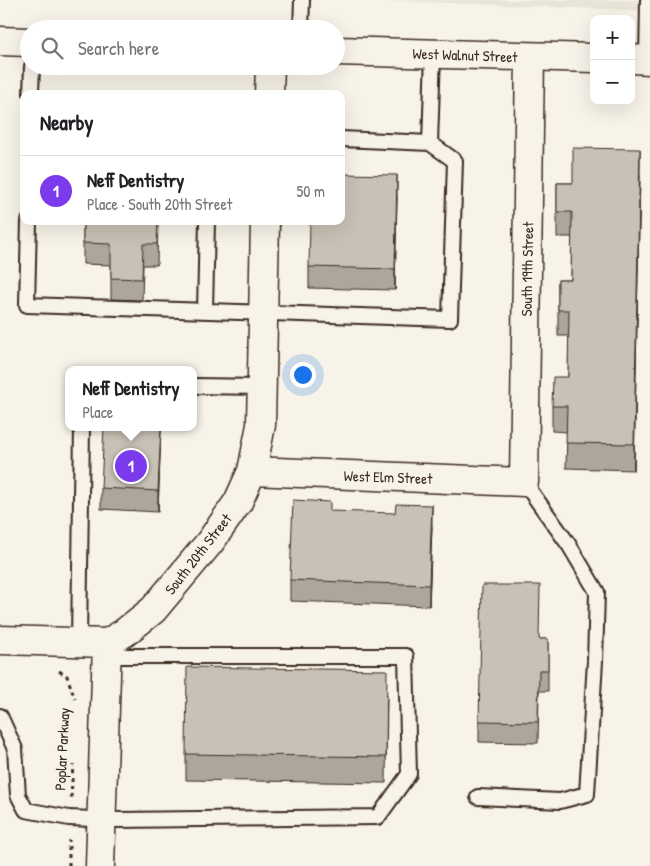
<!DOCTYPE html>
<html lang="en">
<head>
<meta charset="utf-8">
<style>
  :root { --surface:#fff; --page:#f6f6f6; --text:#202124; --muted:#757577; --line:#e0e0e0; --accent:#7c3aed }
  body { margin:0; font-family:"Patrick Hand",sans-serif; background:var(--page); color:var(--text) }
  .controls { position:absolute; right:15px; top:15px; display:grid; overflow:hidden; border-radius:10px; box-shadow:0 5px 20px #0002 }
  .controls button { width:45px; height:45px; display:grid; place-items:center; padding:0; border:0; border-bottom:1px solid var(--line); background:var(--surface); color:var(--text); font:25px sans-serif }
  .you { position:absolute; left:302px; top:374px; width:18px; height:18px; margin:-12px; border:4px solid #fff; border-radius:50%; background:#1a73e8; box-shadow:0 0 0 8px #1a73e833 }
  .badge { display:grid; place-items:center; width:32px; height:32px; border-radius:50%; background:var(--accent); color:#fff; font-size:16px; font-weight:700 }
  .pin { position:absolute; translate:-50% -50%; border:2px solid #fff; box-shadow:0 1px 5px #0006 }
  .popup { position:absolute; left:65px; top:366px; width:132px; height:65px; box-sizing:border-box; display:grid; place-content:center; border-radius:10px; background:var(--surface); filter:drop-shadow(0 1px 4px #0005); font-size:16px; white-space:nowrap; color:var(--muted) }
  .popup b { font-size:19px; color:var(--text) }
  .popup::after { content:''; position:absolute; left:50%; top:100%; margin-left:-10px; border:10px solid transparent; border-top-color:var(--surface) }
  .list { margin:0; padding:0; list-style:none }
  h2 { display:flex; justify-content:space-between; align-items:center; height:65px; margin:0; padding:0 20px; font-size:21px }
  h2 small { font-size:16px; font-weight:400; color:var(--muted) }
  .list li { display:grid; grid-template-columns:32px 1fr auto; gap:15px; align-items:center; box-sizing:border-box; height:70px; padding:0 20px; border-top:1px solid var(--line) }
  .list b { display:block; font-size:19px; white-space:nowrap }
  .list p { margin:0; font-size:16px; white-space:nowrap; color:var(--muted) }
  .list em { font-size:16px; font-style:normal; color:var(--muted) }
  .icon { flex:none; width:28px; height:28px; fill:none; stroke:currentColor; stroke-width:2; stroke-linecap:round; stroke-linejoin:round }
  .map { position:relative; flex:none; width:650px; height:866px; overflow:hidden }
  .search { position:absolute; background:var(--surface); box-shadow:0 5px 20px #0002; left:20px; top:20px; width:325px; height:55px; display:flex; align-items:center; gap:12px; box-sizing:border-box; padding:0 18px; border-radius:28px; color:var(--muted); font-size:19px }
  .panel { position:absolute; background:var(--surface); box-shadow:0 5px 20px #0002; left:20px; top:90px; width:325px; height:135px; border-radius:10px }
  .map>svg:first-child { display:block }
  .built { fill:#e9e4d9 }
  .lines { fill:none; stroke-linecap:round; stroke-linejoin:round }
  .lane-casing { stroke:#3b2a1e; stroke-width:18 }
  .street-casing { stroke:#3b2a1e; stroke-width:31 }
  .primary-casing { stroke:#3b2a1e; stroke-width:31 }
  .path { stroke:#3b2a1e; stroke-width:3; stroke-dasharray:4 4; stroke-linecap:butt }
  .lane { stroke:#f7f3e8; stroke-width:14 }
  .street { stroke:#f7f3e8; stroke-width:28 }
  .primary { stroke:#f7f3e8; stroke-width:28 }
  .wall { fill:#aca69d; stroke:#3b2a1e }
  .shaded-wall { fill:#8c877f; stroke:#3b2a1e }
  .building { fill:#c8c1b6; stroke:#3b2a1e }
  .labels { text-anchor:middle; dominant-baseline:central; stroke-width:4; stroke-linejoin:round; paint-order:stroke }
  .street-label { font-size:15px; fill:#3b2a1e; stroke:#f7f3e8 }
</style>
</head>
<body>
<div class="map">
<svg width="650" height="866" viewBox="0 0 650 866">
  <rect width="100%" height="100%" fill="#f7f3e8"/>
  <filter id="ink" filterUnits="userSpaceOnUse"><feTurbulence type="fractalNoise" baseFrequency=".02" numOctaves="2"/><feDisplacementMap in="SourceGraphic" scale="10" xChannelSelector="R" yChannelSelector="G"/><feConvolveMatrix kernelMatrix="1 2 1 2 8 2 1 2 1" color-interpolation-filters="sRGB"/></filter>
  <g filter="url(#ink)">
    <!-- built -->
    <path class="built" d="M375,0H650V11Z"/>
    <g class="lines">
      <!-- lane casing -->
      <g class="lane-casing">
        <path id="lane" d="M301,29L302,0
          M647,60L648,0
          M31,94L32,66
          M341,139L430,143
          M29,221L27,305L450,319L455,161L430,143L433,54
          M205,311L207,221
          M194,386L262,387
          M79,641L82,427
          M0,716L15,749L18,795L26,810L69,818L118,820L378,817L409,774L406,656H106
          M478,797L560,801L587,794L595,661L597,592L569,545L524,482"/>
      </g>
      <!-- street casing -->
      <g class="street-casing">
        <path id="street" d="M269,94L270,66
          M252,471L524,482L530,57
          M0,640L107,643
          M107,643L124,633L153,610L210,542L238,502L252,471L261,425L265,221
          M100,866L107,643"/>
      </g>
      <!-- primary casing -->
      <g class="primary-casing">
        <path id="primary" d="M0,41L29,42
          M336,51L594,58
          M631,59L650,60"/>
      </g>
      <!-- path -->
      <path class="path" d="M59,671L67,676L75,699
        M71,798L73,765
        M69,866V840"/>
      <!-- lane -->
      <use href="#lane" class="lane"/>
      <!-- street -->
      <use href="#street" class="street"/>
      <!-- primary -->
      <use href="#primary" class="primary"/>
    </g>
    <!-- wall -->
    <path class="wall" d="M640,174L634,470L566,468L567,432L552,431V406L568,377L569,336H558V280H571L572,237H557V183H573Z
      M397,196L395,290L309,288V267Z
      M83,221H158L157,265H143L142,300L111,299V265L83,264Z
      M161,427L158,512L101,509V488Z
      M330,511L432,526L429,606L290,601V580Z
      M539,639H548V691H539L538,743L479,742V721Z
      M387,695L386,783L186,780V754Z"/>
    <!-- shaded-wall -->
    <path class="shaded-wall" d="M640,149V174L634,470V444Z
      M397,175V196L395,290V269Z
      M161,427L158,512V491Z
      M432,505V526L429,606V585Z"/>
    <!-- building -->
    <path class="building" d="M573,148L640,149L634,444L566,443L567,406H552L553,377H568L569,310H558V280H571L572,212H557V183H573Z
      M341,174L397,175L395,269L309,267L310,221H341Z
      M83,221H158L157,244H143L142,279L111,278V244L83,243Z
      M104,427H161L158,491L101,488Z
      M293,500L330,502V511L395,513L396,504L432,505L429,585L290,580Z
      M482,585H540L539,639H548V670H539L538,722L479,721Z
      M187,667L387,670L386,757L186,754Z"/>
  </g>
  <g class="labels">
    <!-- street labels -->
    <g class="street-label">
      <text transform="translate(465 55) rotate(2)">West Walnut Street</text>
      <text transform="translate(527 269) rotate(-89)">South 19th Street</text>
      <text transform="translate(388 477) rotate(2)">West Elm Street</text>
      <text transform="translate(198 554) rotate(-52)">South 20th Street</text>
      <text transform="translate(62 749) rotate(-87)">Poplar Parkway</text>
    </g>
  </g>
</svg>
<div class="controls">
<button>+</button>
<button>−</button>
</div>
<div class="you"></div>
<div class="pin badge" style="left:131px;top:466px">1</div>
<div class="popup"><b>Neff Dentistry</b>Place</div>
<div class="search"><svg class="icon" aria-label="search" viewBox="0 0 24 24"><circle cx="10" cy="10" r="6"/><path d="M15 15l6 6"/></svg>Search here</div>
<section class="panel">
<h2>Nearby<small></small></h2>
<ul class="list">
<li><span class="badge">1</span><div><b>Neff Dentistry</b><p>Place · South 20th Street</p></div><em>50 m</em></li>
</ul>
</section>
</div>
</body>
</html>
